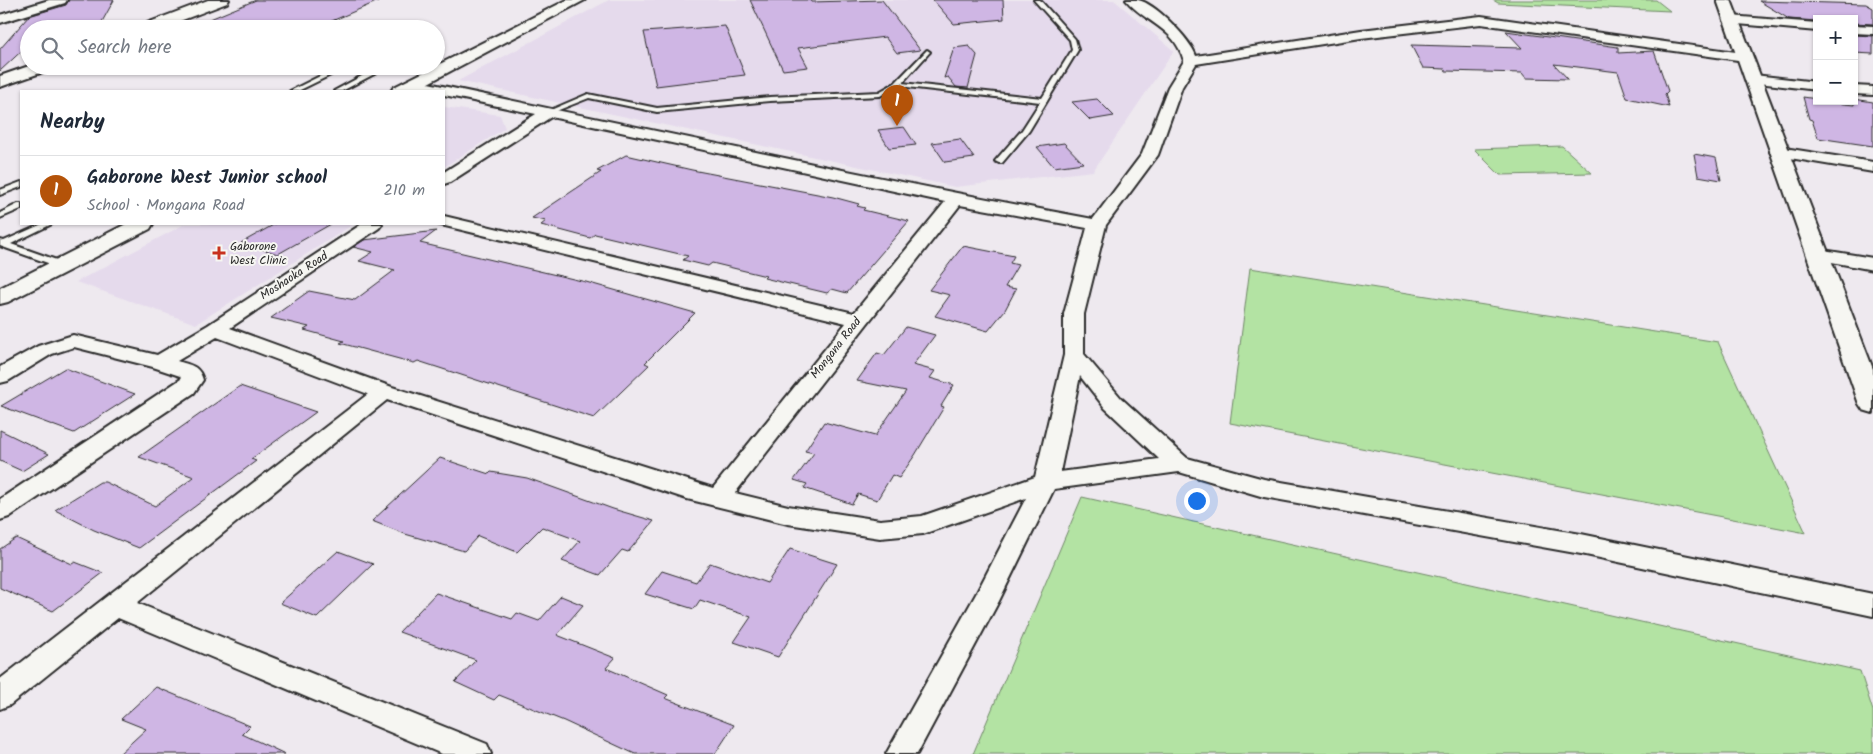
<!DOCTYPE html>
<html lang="en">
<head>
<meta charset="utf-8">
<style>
  :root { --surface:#fff; --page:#f6f6f7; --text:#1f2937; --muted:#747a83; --line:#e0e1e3; --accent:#b45309 }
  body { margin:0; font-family:Kalam,sans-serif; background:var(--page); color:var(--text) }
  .controls { position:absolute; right:15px; top:15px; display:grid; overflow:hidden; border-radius:0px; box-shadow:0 1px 4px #0004 }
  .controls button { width:45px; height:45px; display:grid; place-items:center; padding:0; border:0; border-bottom:1px solid var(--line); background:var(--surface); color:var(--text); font:25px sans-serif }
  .you { position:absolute; left:1196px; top:500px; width:18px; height:18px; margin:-12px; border:4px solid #fff; border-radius:50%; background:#1a73e8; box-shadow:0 0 0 8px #1a73e833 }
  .badge { display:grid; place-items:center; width:32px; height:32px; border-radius:50%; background:var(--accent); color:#fff; font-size:16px; font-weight:700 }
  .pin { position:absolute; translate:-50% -41px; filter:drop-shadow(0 1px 2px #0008) }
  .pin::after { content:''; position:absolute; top:26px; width:18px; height:15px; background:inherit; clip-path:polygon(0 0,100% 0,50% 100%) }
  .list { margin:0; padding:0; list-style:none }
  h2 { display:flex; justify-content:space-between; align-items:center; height:65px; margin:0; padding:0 20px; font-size:21px }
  h2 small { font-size:16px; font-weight:400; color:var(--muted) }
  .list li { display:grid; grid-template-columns:32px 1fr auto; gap:15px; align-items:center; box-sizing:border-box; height:70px; padding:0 20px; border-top:1px solid var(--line) }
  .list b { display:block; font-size:19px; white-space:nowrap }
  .list p { margin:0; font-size:16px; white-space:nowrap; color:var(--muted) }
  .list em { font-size:16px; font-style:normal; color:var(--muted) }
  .icon { flex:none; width:28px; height:28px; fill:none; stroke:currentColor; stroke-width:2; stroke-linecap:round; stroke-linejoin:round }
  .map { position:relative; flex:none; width:1873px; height:754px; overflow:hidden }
  .search { position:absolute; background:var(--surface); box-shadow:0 1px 4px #0004; left:20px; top:20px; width:425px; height:55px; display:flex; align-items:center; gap:12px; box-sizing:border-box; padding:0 18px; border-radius:28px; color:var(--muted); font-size:19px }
  .panel { position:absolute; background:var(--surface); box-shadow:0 1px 4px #0004; left:20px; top:90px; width:425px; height:135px; border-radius:0px }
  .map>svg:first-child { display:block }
  .built { fill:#e5daec }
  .green { fill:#b3e3a3; stroke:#6f8767 }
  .building { fill:#cfb6e4; stroke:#2b2b2b }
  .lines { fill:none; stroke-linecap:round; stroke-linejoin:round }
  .service-casing { stroke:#2b2b2b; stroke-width:4 }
  .minor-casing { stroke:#2b2b2b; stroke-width:4 }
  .tertiary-casing { stroke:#2b2b2b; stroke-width:4 }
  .service { fill:#f6f6f2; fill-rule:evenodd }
  .minor { fill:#f6f6f2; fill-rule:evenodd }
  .tertiary { fill:#f6f6f2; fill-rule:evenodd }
  .poi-dot { fill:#c8321e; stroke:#f6f6f2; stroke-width:2 }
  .labels { text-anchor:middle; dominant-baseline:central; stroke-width:4; stroke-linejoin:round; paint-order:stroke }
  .poi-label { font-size:12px; fill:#2b2b2b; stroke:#f6f6f2; text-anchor:start }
  .street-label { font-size:12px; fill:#2b2b2b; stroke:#f6f6f2 }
</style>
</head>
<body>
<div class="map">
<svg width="1873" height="754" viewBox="0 0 1873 754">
  <rect width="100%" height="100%" fill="#eee9ef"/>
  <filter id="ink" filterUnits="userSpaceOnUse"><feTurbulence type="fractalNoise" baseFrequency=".02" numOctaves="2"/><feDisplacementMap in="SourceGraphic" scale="10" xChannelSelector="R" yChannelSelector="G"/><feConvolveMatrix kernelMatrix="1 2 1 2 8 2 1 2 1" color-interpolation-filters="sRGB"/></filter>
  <g filter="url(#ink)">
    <!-- built -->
    <path class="built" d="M609,0H1114L1174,51L1093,171L955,187L458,81Z
      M444,107L500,115L505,128L444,167Z
      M185,224H354L196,324L76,282Z"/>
    <!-- green -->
    <path class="green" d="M1493,0H1656L1670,11L1498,3Z
      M1562,146L1592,173L1500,175L1474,149Z
      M1250,268L1718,342L1806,533L1230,423Z
      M1082,497L1860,671L1873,711V754H973Z"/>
    <!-- building -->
    <path class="building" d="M69,0H114L98,29H29V44L0,71V49L29,16L66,5Z
      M256,0H381L313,29H186Z
      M750,0H811L812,2L882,0L920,50L897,53L885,37L798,48L808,67L783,70Z
      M933,0H1003L1004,19L954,24Z
      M1759,1L1866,4L1873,8V24L1854,23V19H1817V21L1789,19Z
      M725,26L745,75L656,86L644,32Z
      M1506,31L1618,47V53L1654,51L1668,91L1665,94L1669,107L1627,98L1618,72L1554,64L1568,79L1526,78L1522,73L1446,71L1445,69L1423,68L1411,45L1522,48Z
      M1854,35L1873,36V54L1854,53Z
      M969,46L977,55L968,88L956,87L948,77L944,78L954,48Z
      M1803,97L1817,99V101L1854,105V99L1873,102V146L1818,138L1812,120L1809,119Z
      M1097,99L1114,116L1090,120L1072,102Z
      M904,127L916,145L889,148L878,130Z
      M960,139L974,158L945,162L932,143Z
      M1064,143L1083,163L1054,167L1037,147Z
      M1694,154L1716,158L1721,180L1698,176Z
      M626,155L692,170L833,197L859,204L857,206L865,208L863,210L909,221L847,293L832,289L827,293L764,278L766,276L712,263L708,266L683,260L688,256L595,234L590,238L541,225L546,221L532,218L601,172L597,171Z
      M275,224H331L278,254L241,243Z
      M436,231L420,243L586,282L695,313L645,363L649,365L594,418L418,361L414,363L340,343L344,341L304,330L309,327L271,318L309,291L355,300L395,270L359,261L373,252L353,247L364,240Z
      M963,246L1014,256L1010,263L1018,265L1005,287L1016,289L1005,310L988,331L935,316L950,295L929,290Z
      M906,327L935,335L913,365L935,371L930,378L954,385L941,406L944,407L915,455L899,478L892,475L877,500L858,494L852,504L804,488L807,484L794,480L814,453L805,451L824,422L875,436L906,391L857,381L877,353L884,355Z
      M65,368L135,394L74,433L1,406Z
      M240,386L316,412L251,459L256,461L139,548L94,530L55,510L100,482H105L155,506L194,477L139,457Z
      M0,430L49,454L22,471L0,461Z
      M440,458L489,474L491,472L527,478L613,509L654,521L628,552L622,550L600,575L562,561L580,541L542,527L517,552L478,536L464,551L405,534L372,521Z
      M16,538L72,564L75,562L103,573L53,611L0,588V549Z
      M790,549L837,564L778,657L734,642L751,617L700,600L694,609L645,594L662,571L696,582L710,563L767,583Z
      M338,551L373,564L317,618L280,603Z
      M436,593L512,619L517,613L539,621L561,596L583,605L557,635L615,658L606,668L668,695L665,698L734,725L715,754H635L564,721L499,695L494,700L455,682L476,660L399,632Z
      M156,687L250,726L242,734L285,754H119L146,729L121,719Z"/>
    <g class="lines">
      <!-- service casing -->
      <g class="service-casing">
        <path id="service" d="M1034,0H1040L1075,39L1078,50L1029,131L1002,163H999L995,161L1022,130L1040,102L898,86L880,96L770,101L657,112L589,98L551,113L546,112L588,94L657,108L770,97L879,92L895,83L927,50L930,52L929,53L902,83L1042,98L1072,50L1070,40Z
          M340,66H349L298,91H290Z
          M358,66H368L380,71L342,91H334L371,71Z
          M21,182V187L0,195V190Z
          M18,204H21V209L0,218V213Z
          M42,224H52L11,244L65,263L66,265L65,267H59L0,246V240L4,241Z"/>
      </g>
      <!-- minor casing -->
      <g class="minor-casing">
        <path id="minor" d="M49,0H67L65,3L0,23V15Z
          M1126,0C1130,0 1134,0 1138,0C1155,3 1191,40 1196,56L1361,30L1481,16L1750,54L1752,57L1745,61L1481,24L1361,38L1196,64L1182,87L1158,155L1106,225L1084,314V354L1121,398L1187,458L1264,479L1581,534L1873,594V616L1581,554L1264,497L1179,472L1054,489L999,601L917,754H886L976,594L1026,498L923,534L880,538L788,524L687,499L387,400L137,603L487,744L491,754H442L118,618L10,705L0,709V679L368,394L217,337L177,361C190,365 199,365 203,380L194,393L9,517L0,520V499L181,379L180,376L153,367L74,347L52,354L8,381L0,383V367L38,346L73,335L157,355L208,325L362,224H382L379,228L230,328L392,387L713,488L846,323L437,224H444V216L854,313L945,202L551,117L450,182L444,184V172L536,114L444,95V91H428L409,87L407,84L409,81L414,80C640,127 865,177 1093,219L1142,154L1168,87L1184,61C1174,26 1146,24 1126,0ZM960,205L1087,228L1064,314V355L1035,477L922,516L880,520L788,506L735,493ZM1080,376L1105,408L1159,459L1060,472Z
          M1730,16L1817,23V31L1726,23L1724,20L1726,17Z
          M1854,25L1873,26V34L1854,33Z
          M1754,75L1817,82V90L1749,82L1747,79L1749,76Z
          M1854,86L1873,87V95L1854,94Z
          M1778,147L1873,162V172L1772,155L1770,152L1772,149Z
          M1817,249L1873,258V270L1811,258L1808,254L1811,250Z"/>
      </g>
      <!-- tertiary casing -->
      <g class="tertiary-casing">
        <path id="tertiary" d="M208,0H229L227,3L159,29H136L139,26Z
          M567,0H585L413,91H391L394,87Z
          M1717,0H1731L1873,369V413L1863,410L1859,404Z
          M29,66H51L49,70L0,87V76Z
          M126,224H153L150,229L8,302L0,304V288Z"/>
      </g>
      <!-- service -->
      <use href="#service" class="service"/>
      <!-- minor -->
      <use href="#minor" class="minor"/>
      <!-- tertiary -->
      <use href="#tertiary" class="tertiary"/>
    </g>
  </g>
  <!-- markers -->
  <path class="poi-dot" d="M216.5 245.5h5v5h5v5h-5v5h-5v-5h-5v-5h5z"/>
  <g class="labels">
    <!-- poi labels -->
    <g class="poi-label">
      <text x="230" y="246">Gaborone<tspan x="230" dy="14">West Clinic</tspan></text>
    </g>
    <!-- street labels -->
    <g class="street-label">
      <text transform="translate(294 276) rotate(-33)">Moshaoka Road</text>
      <text transform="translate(836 348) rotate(-52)">Mongana Road</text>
    </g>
  </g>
</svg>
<div class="controls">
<button>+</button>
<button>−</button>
</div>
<div class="you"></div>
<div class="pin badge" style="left:897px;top:126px">1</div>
<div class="search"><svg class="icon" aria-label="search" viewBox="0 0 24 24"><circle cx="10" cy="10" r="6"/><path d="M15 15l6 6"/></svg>Search here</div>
<section class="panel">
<h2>Nearby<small></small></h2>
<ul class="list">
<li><span class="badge">1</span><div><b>Gaborone West Junior school</b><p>School · Mongana Road</p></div><em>210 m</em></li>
</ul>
</section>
</div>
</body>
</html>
